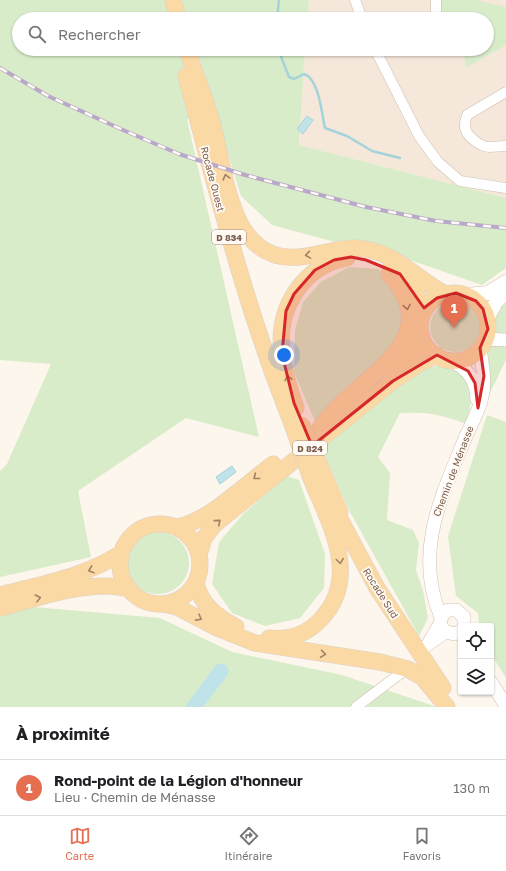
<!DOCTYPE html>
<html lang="fr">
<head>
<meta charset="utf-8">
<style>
  :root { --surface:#fff; --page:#f6f6f6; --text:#202124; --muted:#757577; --line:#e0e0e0; --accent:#e76f51 }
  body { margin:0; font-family:"Golos Text",sans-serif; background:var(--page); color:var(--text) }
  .controls { position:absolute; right:12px; bottom:12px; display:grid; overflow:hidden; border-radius:4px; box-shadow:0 1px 3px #0004 }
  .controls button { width:36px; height:36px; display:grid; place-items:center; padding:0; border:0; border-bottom:1px solid var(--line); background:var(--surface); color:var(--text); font:20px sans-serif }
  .you { position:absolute; left:284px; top:355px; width:14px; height:14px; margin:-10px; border:3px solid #fff; border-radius:50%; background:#1a73e8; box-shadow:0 0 0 6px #1a73e833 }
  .badge { display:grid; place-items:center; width:26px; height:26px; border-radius:50%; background:var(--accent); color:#fff; font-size:13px; font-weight:700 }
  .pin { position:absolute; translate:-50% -33px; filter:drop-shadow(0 1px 2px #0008) }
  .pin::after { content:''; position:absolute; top:21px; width:14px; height:12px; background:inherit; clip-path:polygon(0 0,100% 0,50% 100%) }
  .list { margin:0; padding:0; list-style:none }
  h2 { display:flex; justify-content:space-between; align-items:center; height:52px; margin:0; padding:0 16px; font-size:17px }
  h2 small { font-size:13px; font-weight:400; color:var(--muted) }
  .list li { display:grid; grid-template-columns:26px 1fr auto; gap:12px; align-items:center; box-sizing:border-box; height:56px; padding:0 16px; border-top:1px solid var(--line) }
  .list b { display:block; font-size:15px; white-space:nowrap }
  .list p { margin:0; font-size:13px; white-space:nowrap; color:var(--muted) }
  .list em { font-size:13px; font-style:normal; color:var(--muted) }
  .icon { flex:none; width:22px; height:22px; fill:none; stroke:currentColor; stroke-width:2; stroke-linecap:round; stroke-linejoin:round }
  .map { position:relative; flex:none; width:506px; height:707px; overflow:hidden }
  .search { position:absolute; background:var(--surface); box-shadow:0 1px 3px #0004; left:12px; right:12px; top:12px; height:44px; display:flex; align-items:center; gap:10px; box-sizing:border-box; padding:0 14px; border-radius:22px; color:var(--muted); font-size:15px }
  .sheet { height:108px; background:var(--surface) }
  nav { display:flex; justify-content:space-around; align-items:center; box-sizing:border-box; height:56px; border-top:1px solid var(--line); background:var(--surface); font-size:11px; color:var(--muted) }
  nav a { display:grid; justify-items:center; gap:2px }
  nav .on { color:var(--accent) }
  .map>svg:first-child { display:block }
  .residential { fill:#f5e8da }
  .green { fill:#d8ecc9 }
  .water { fill:#bfe3e8; stroke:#a5d3da }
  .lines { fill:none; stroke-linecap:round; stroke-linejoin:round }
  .stream { stroke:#a5d3da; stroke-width:2.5 }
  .river { stroke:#bfe3e8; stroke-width:15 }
  .minor-casing { stroke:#d1beb0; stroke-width:11 }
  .tertiary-casing { stroke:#d1beb0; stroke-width:14 }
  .secondary-casing { stroke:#d6c0b0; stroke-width:15 }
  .primary-casing { stroke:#dad1cd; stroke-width:17 }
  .minor { stroke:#fff; stroke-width:10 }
  .tertiary { stroke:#fff; stroke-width:13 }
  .secondary { stroke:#fff; stroke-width:14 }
  .primary { stroke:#fbd9a5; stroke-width:16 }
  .rail-casing { stroke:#b9a8c9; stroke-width:4 }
  .rail { stroke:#fffaf3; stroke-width:2.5; stroke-dasharray:8; stroke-linecap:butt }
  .primary-bridge-casing { stroke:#dad1cd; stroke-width:17; stroke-linecap:butt }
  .primary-bridge { stroke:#fbd9a5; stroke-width:16 }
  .oneway { stroke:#a18267 }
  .marked { fill:#d62828; fill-opacity:0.2; stroke:#d62828; stroke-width:3; stroke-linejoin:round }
  .labels { text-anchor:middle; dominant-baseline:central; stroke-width:3.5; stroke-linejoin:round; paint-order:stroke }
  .shield { fill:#fffaf3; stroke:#a28b7f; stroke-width:1 }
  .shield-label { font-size:9px; font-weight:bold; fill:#7a5c4d }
  .street-label { font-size:10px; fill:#7a5c4d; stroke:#fffaf3 }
</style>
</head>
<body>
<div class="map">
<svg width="506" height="707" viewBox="0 0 506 707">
  <rect width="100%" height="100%" fill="#fdf6ec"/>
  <!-- residential -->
  <path class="residential" d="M309,0H506V198L299,145L305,49H487V19H308Z"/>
  <!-- green -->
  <path class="green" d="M0,0H309L308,19H19V49H305L299,145L506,198V268L482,285L407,259L377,245L354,240L335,242L272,225L241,196L215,113L187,119L259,437L186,418L78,491L91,557L0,577V471L7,464L51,364L0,360Z
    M440,0H476L506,7V45L466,68L463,49H487V19H440Z
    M349,267L378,269L400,284C401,294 406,306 404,315C397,357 346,396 316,424L294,372L295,330L303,302L321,282Z
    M506,301V337L494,335L496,310Z
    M430 327a25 25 0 1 1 50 0a25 25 0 1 1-50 0Z
    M506,343V360L488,397L485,356L491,345Z
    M443,366C447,367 455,368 458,371C477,384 471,406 466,424C441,414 426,412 400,413L378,457L390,473L387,520L413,530L419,543L416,570L423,590L428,618L419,636L350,512L321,448L408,375L427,367Z
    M487,415L506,422V678L491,654V626H479L478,613L456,596L448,536Z
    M287,476L299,480L325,554L324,588L300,618L265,626L232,613L212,584L219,542L243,514Z
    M127 563a31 31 0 1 1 62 0a31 31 0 1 1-62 0Z
    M0,604L160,618L232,652L342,675L437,707H0Z"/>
  <!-- water -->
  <path class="water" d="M307,116L313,120L303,134L297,129Z
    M232,466L236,472L220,484L216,477Z"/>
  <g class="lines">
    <!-- stream -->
    <path class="stream" d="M277,19L279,0
      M278,49L289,77L294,79L304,74C319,78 322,115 325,128L347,136L372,151L400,158"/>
    <!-- river -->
    <path class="river" d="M194,707L221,671"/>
    <!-- minor casing -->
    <g class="minor-casing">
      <path id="minor" d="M355,0L362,19
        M436,17V0
        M375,49L419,136L438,162L460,181L506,188
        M506,92L467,115C466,118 465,122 465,125C464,135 480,147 490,147C495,147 500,146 506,146
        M426,647L447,633
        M424,648L440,621
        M356,707L401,673"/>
    </g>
    <!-- tertiary casing -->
    <g class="tertiary-casing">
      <path id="tertiary" d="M486,339L506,340
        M450,360C468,369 476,379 477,399
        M441,617C413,552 442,495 466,436C472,424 479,410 482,397C486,381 482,364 480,348
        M461,631L454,634L444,631C438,623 440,616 448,610H456L464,617V626
        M491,682L506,706"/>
    </g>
    <!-- secondary casing -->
    <g class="secondary-casing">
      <path id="secondary" d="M467,295L488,293L506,282
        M487,319L496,302L506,292"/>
    </g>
    <!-- primary casing -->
    <g class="primary-casing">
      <path id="primary" d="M173,0L178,19
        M187,49C194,72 204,95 211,118C220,151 225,195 241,225C249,239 260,250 275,255C302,263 328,248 355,248C393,249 415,278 445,294
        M186,76C217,192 246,309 291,421
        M390,269C408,278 417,292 425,310
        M420 327a34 34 0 1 1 68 0a34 34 0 1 1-68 0Z
        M392,371L410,356L422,336
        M296,408C290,391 284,372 282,354C276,309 302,266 347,258
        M320,428C351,379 452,344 389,274
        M321,468L340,512
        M332,504L377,588L443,688
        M120 564a40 40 0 1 1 80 0a40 40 0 1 1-80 0Z
        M177,527C208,522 247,483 273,464
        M199,555L204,538L214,525L393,381L420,363L437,355
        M196,583C201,605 216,616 236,627
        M0,595C41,584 85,577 121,553
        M163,604L177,607L215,627L255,643L380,662L408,669L422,677L447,707
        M0,608C35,599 94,578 128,589
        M269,638C289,640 308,634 321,619C362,576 328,521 310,476"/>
    </g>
    <!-- minor -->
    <use href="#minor" class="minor"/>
    <!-- tertiary -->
    <use href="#tertiary" class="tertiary"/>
    <!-- secondary -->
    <use href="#secondary" class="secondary"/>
    <!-- primary -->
    <use href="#primary" class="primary"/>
    <!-- rail casing -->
    <g class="rail-casing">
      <path id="rail" d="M0,68L48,96L123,130L179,154L245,175L366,207L436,221L506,228"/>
    </g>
    <!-- rail -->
    <use href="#rail" class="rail"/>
    <!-- primary-bridge casing -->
    <g class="primary-bridge-casing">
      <path id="primary-bridge" d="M291,421L310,476
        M302,425L321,468"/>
    </g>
    <!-- primary-bridge -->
    <use href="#primary-bridge" class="primary-bridge"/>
  </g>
  <!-- one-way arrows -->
  <defs><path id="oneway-chevron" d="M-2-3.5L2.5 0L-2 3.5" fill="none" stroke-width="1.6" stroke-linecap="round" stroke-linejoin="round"/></defs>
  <g class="oneway">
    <use href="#oneway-chevron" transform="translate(226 177) rotate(-105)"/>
    <use href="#oneway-chevron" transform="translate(308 255) rotate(171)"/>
    <use href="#oneway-chevron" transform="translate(407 307) rotate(80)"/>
    <use href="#oneway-chevron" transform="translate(288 378) rotate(-103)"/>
    <use href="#oneway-chevron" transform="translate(256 477) rotate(142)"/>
    <use href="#oneway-chevron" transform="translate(218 522) rotate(-40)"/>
    <use href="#oneway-chevron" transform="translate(340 561) rotate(82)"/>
    <use href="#oneway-chevron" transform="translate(91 570) rotate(161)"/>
    <use href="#oneway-chevron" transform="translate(38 598) rotate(-14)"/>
    <use href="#oneway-chevron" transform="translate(199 618) rotate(29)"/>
    <use href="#oneway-chevron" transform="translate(323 654) rotate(8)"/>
  </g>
  <!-- marked area -->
  <path class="marked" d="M351,257L366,260L400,274L424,308L437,298L456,293L476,301L483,309L488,329L480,348L484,376L478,408L475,383L468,371L437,355L393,381L312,446L294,403L282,354L286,311L294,294L315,270L334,260Z"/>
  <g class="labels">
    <!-- shield labels -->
    <g class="shield">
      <rect x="212" y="230" width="34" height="14" rx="3"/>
      <rect x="293" y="441" width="34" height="14" rx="3"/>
    </g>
    <g class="shield-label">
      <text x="229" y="237">D 834</text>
      <text x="310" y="448">D 824</text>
    </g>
    <!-- street labels -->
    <g class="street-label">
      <text transform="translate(213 179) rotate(75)">Rocade Ouest</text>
      <text transform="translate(453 471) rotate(-69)">Chemin de Ménasse</text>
      <text transform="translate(381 593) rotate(58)">Rocade Sud</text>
    </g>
  </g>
</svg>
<div class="controls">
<button><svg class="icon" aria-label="locate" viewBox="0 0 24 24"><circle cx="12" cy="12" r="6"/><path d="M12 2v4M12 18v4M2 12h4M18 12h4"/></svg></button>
<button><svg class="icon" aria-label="layers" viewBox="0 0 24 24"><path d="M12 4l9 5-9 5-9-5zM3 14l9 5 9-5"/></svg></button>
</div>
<div class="you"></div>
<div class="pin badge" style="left:454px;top:328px">1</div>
<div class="search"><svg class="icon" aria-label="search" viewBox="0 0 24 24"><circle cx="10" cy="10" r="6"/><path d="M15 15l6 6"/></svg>Rechercher</div>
</div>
<section class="sheet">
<h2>À proximité<small></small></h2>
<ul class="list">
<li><span class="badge">1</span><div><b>Rond-point de la Légion d'honneur</b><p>Lieu · Chemin de Ménasse</p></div><em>130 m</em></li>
</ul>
</section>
<nav>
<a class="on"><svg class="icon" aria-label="map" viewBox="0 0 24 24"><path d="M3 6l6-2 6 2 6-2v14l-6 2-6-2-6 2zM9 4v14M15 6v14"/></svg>Carte</a>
<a><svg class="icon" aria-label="directions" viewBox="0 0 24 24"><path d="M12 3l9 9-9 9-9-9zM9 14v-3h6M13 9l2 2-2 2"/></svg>Itinéraire</a>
<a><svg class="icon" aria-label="saved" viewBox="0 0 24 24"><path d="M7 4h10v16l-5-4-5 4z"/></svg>Favoris</a>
</nav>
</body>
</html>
